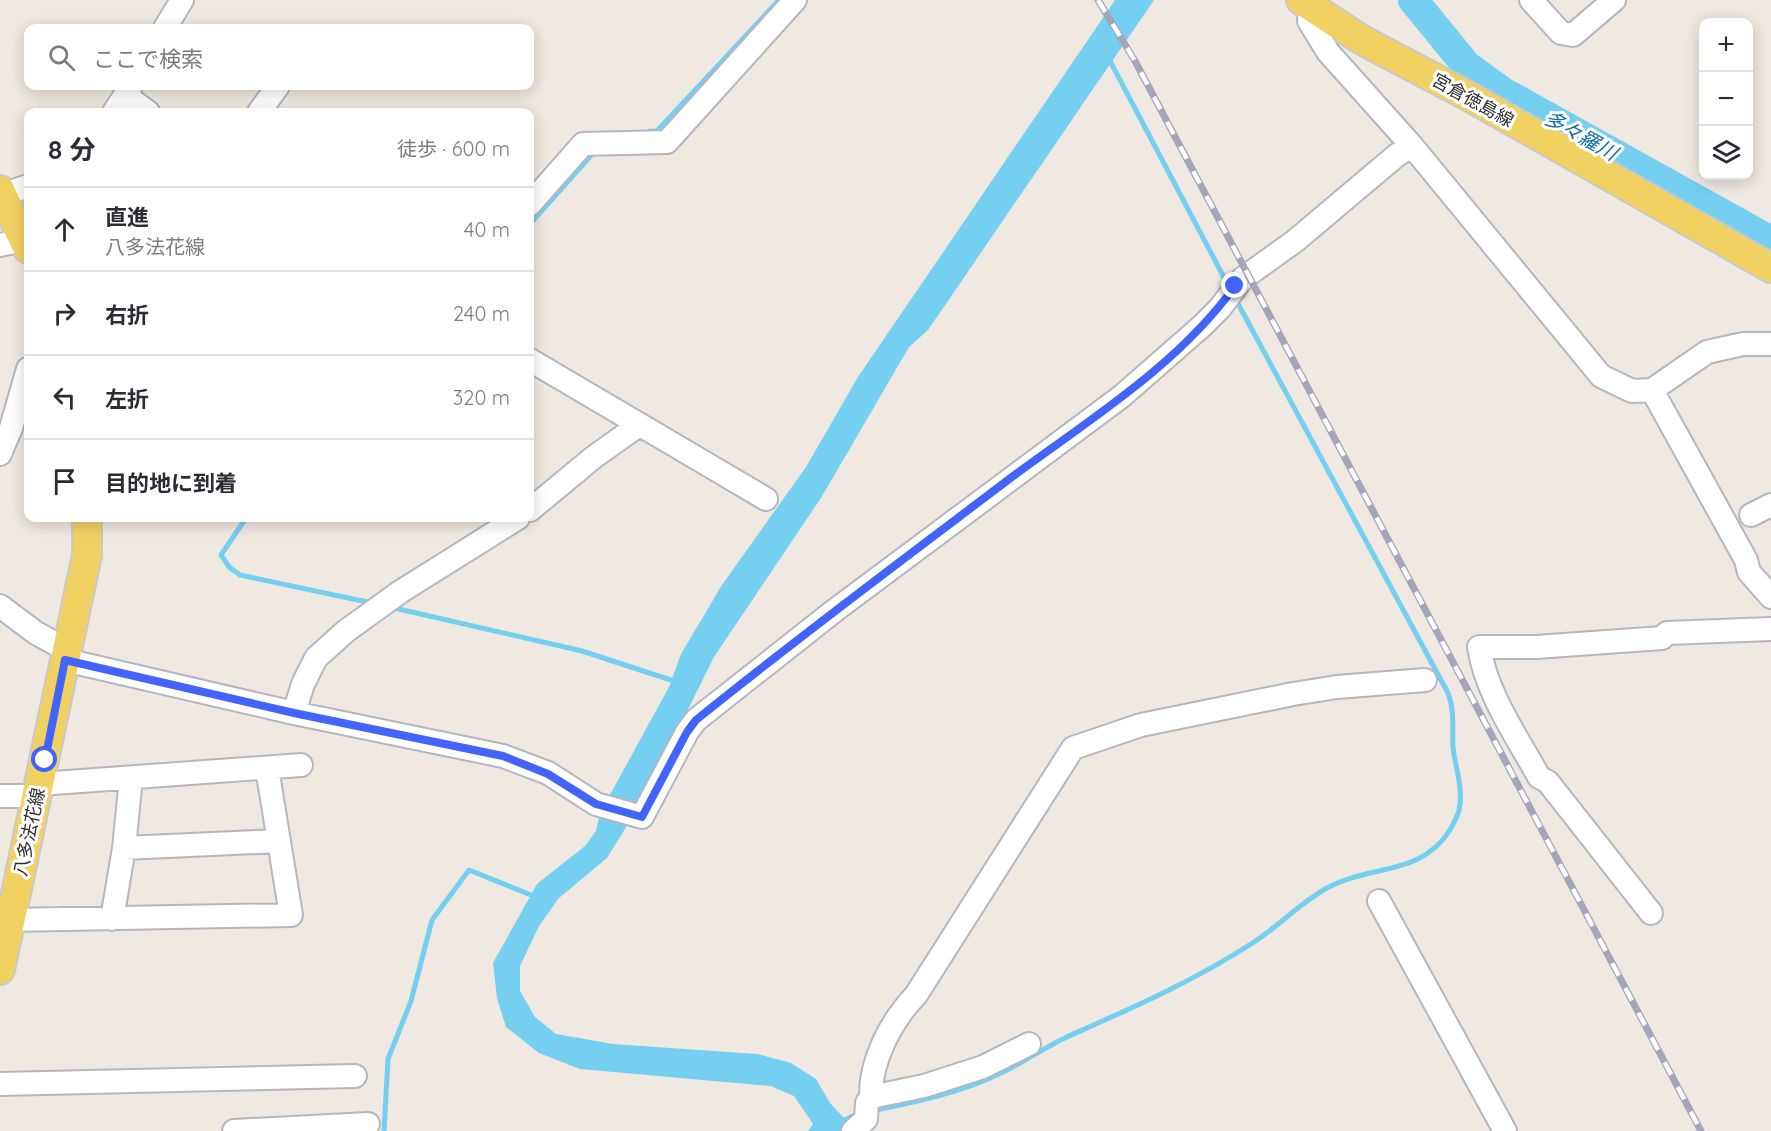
<!DOCTYPE html>
<html lang="ja">
<head>
<meta charset="utf-8">
<style>
  :root { --surface:#fff; --page:#f7f7f7; --text:#2b2b33; --muted:#7c7c81; --line:#e1e1e2 }
  body { margin:0; font-family:Quicksand,"Noto Sans JP",sans-serif; background:var(--page); color:var(--text) }
  .controls { position:absolute; right:18px; top:18px; display:grid; overflow:hidden; border-radius:12px; box-shadow:0 3px 15px #0003 }
  .controls button { width:54px; height:54px; display:grid; place-items:center; padding:0; border:0; border-bottom:2px solid var(--line); background:var(--surface); color:var(--text); font:30px sans-serif }
  .stop { position:absolute; width:18px; height:18px; margin:-14px; border:4px solid #4264fb; border-radius:50%; background:#fff }
  .stop.end { background:#4264fb; border-color:#fff; box-shadow:0 2px 6px #0008 }
  .list { margin:0; padding:0; list-style:none }
  h2 { display:flex; justify-content:space-between; align-items:center; height:78px; margin:0; padding:0 24px; font-size:26px }
  h2 small { font-size:20px; font-weight:400; color:var(--muted) }
  .list li { display:grid; grid-template-columns:39px 1fr auto; gap:18px; align-items:center; box-sizing:border-box; height:84px; padding:0 24px; border-top:2px solid var(--line) }
  .list b { display:block; font-size:22px; white-space:nowrap }
  .list p { margin:0; font-size:20px; white-space:nowrap; color:var(--muted) }
  .list em { font-size:20px; font-style:normal; color:var(--muted) }
  .icon { flex:none; width:33px; height:33px; fill:none; stroke:currentColor; stroke-width:2; stroke-linecap:round; stroke-linejoin:round }
  .map { position:relative; flex:none; width:1771px; height:1131px; overflow:hidden }
  .search { position:absolute; background:var(--surface); box-shadow:0 3px 15px #0003; left:24px; top:24px; width:510px; height:66px; display:flex; align-items:center; gap:15px; box-sizing:border-box; padding:0 21px; border-radius:12px; color:var(--muted); font-size:22px }
  .panel { position:absolute; background:var(--surface); box-shadow:0 3px 15px #0003; left:24px; top:108px; width:510px; height:414px; border-radius:12px }
  .map>svg:first-child { display:block }
  .water { fill:#75cff0 }
  .lines { fill:none; stroke-linecap:round; stroke-linejoin:round }
  .stream { stroke:#75cff0; stroke-width:5 }
  .river { stroke:#75cff0; stroke-width:30 }
  .minor-casing { stroke:#b4b7c1; stroke-width:26 }
  .major-casing { stroke:#c9c9c9; stroke-width:32 }
  .minor { stroke:#fff; stroke-width:22 }
  .major { stroke:#f2d163; stroke-width:28 }
  .rail-casing { stroke:#a3a6b8; stroke-width:7 }
  .rail { stroke:#fff; stroke-width:4.5; stroke-dasharray:14; stroke-linecap:butt }
  .route { stroke:#4264fb; stroke-width:8 }
  .labels { text-anchor:middle; dominant-baseline:central; stroke-width:6; stroke-linejoin:round; paint-order:stroke }
  .street-label { font-size:18px; fill:#2e2e2e; stroke:#fff }
  .water-label { font-size:20px; font-style:italic; fill:#0d6fa3; stroke:#fff }
</style>
</head>
<body>
<div class="map">
<svg width="1771" height="1131" viewBox="0 0 1771 1131">
  <rect width="100%" height="100%" fill="#efe9e1"/>
  <!-- water -->
  <path class="water" d="M1115,0H1154L928,330L909,347L821,498L714,657L644,798L607,858L559,898L539,926L520,966V991L535,1017L556,1034L613,1044L757,1054L791,1063L816,1079L830,1103L856,1131H808L813,1124L794,1096L771,1086L580,1069L539,1053L506,1027L497,998L493,963L537,884L585,846L596,831L600,813L669,687L681,654L722,585L806,467L858,377Z"/>
  <g class="lines">
    <!-- stream -->
    <path class="stream" d="M1109,59L1229,287
      M650,131H657L779,0
      M530,224L595,151
      M246,518L221,555L229,567L240,575L372,603
      M390,607L582,651L677,682
      M871,1111C916,1102 960,1093 1001,1073C1024,1062 1045,1047 1069,1036C1132,1008 1196,980 1254,942C1279,926 1301,902 1327,888C1370,864 1420,877 1450,830C1453,824 1458,816 1459,810C1464,790 1455,767 1453,747C1452,728 1455,711 1448,693L1235,298
      M841,1122L859,1113
      M384,1131L388,1059L411,1001L432,920L469,870L536,897"/>
    <!-- river -->
    <path class="river" d="M1413,0L1467,66L1503,92L1771,241"/>
    <!-- minor casing -->
    <g class="minor-casing">
      <path id="minor" d="M1531,0L1561,33L1573,35L1614,0
        M1310,7L1309,21L1328,52L1412,146L1601,376L1632,391L1652,390L1707,352L1743,344H1771
        M165,28L182,0
        M125,95L148,112
        M114,112L131,86
        M259,112L278,86
        M2,195L28,186
        M530,204L583,144L667,142L795,0
        M0,245L24,240
        M530,360L766,499
        M1652,390L1746,560L1749,572L1771,597
        M0,454L11,428L28,369
        M530,510L594,457L639,425
        M1751,515L1771,505
        M0,606L36,633L67,650
        M65,660L294,713L503,756L548,773L596,804L642,817L687,732L696,720L834,611L1122,396L1202,326L1220,308L1242,279L1295,241L1397,155L1412,146
        M294,713L303,684L316,658L346,631L400,592L518,518
        M40,784L301,765
        M0,796H37
        M124,848L131,778
        M1379,901L1505,1131
        M1651,913L1548,782L1539,777C1517,737 1486,693 1479,647H1536L1662,638L1667,633L1771,629
        M112,919L124,848L279,841
        M10,920L291,915L267,768
        M0,1084L355,1076
        M871,1097C870,1061 891,1021 916,995L1073,748L1141,725L1293,694L1337,687L1425,680
        M234,1131L368,1124
        M853,1131L866,1119L867,1103L871,1097L924,1086L983,1067L1029,1044"/>
    </g>
    <!-- major casing -->
    <g class="major-casing">
      <path id="major" d="M1301,0L1362,40L1470,97L1771,268
        M0,190L28,249
        M0,970L87,555V518"/>
    </g>
    <!-- minor -->
    <use href="#minor" class="minor"/>
    <!-- major -->
    <use href="#major" class="major"/>
    <!-- rail casing -->
    <g class="rail-casing">
      <path id="rail" d="M1098,0L1135,61L1701,1131"/>
    </g>
    <!-- rail -->
    <use href="#rail" class="rail"/>
  </g>
  <g class="lines">
    <!-- route -->
    <path class="route" d="M45,760L65,660L294,713L503,756L548,774L596,804L642,817L687,732L696,720C801,635 909,555 1016,474C1092,418 1179,364 1235,286"/>
  </g>
  <g class="labels">
    <!-- street labels -->
    <g class="street-label">
      <text transform="translate(1473 100) rotate(29)">宮倉徳島線</text>
      <text transform="translate(29 832) rotate(-78)">八多法花線</text>
    </g>
    <!-- water labels -->
    <g class="water-label">
      <text transform="translate(1581 135) rotate(29)">多々羅川</text>
    </g>
  </g>
</svg>
<div class="controls">
<button>+</button>
<button>−</button>
<button><svg class="icon" aria-label="layers" viewBox="0 0 24 24"><path d="M12 4l9 5-9 5-9-5zM3 14l9 5 9-5"/></svg></button>
</div>
<div class="stop" style="left:45px;top:760px"></div>
<div class="stop end" style="left:1235px;top:286px"></div>
<div class="search"><svg class="icon" aria-label="search" viewBox="0 0 24 24"><circle cx="10" cy="10" r="6"/><path d="M15 15l6 6"/></svg>ここで検索</div>
<section class="panel">
<h2>8 分<small>徒歩 · 600 m</small></h2>
<ul class="list">
<li><svg class="icon" aria-label="ahead" viewBox="0 0 24 24"><path d="M12 20V5M6 11l6-6 6 6"/></svg><div><b>直進</b><p>八多法花線</p></div><em>40 m</em></li>
<li><svg class="icon" aria-label="right" viewBox="0 0 24 24"><path d="M7 20v-9h11M14 6l5 5-5 5"/></svg><div><b>右折</b></div><em>240 m</em></li>
<li><svg class="icon" aria-label="left" viewBox="0 0 24 24"><path d="M17 20v-9H6M10 6l-5 5 5 5"/></svg><div><b>左折</b></div><em>320 m</em></li>
<li><svg class="icon" aria-label="arrive" viewBox="0 0 24 24"><path d="M6 21V4h12l-3 4 3 4H6"/></svg><div><b>目的地に到着</b></div></li>
</ul>
</section>
</div>
</body>
</html>
